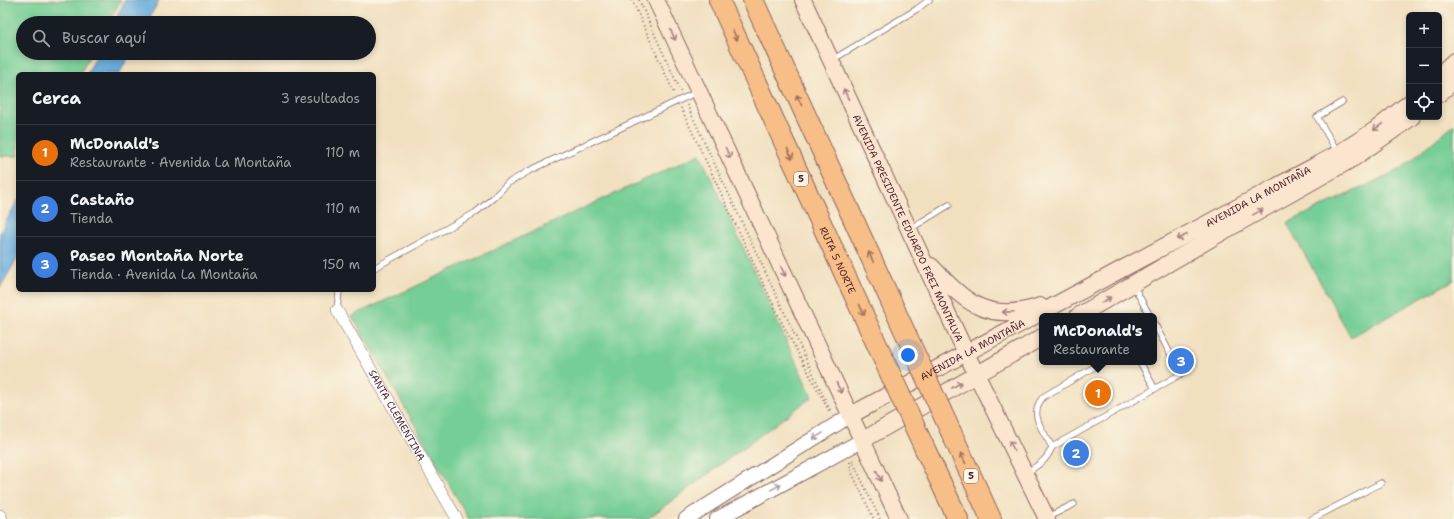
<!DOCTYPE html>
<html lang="es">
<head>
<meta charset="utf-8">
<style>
  :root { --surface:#171b24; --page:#242831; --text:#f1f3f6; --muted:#9ea1a6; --line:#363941; --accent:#d93025 }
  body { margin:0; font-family:"Shantell Sans",sans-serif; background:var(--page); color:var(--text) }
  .controls { position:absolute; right:12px; top:12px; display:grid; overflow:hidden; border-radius:6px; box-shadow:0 2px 6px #0003 }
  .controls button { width:36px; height:36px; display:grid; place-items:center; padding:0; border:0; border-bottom:1px solid var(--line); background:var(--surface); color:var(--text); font:20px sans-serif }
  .you { position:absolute; left:908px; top:355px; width:14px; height:14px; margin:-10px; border:3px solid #fff; border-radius:50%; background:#1a73e8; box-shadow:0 0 0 6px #1a73e833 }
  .badge { display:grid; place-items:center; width:26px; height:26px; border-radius:50%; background:var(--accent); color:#fff; font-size:13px; font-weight:700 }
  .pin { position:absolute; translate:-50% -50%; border:2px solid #fff; box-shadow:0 1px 4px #0006 }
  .popup { position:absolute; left:1039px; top:313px; width:118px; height:52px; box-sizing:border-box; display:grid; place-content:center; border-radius:6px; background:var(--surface); filter:drop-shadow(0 1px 3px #0005); font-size:13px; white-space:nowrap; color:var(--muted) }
  .popup b { font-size:15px; color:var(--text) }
  .popup::after { content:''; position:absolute; left:50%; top:100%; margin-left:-8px; border:8px solid transparent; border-top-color:var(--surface) }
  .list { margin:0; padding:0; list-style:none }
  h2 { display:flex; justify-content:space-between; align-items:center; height:52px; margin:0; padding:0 16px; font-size:17px }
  h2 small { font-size:13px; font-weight:400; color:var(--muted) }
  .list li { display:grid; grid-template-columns:26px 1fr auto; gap:12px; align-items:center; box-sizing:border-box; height:56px; padding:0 16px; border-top:1px solid var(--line) }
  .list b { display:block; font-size:15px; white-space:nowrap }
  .list p { margin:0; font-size:13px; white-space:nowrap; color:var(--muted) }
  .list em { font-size:13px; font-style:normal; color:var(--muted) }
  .icon { flex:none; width:22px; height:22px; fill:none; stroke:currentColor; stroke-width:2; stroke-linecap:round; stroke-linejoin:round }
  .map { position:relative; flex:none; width:1454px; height:519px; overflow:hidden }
  .search { position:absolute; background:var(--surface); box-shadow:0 2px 6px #0003; left:16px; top:16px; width:360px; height:44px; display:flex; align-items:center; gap:10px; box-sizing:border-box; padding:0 14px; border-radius:22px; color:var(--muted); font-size:15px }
  .panel { position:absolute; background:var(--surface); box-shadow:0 2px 6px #0003; left:16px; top:72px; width:360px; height:220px; border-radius:6px }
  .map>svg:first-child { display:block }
  .green { fill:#75ce95; stroke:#607660 }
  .water { fill:#66acdc; stroke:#586684 }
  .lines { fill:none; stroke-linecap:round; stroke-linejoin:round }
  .service-casing { stroke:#84635f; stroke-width:7 }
  .minor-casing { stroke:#84635f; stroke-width:12 }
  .tertiary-casing { stroke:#84635f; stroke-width:16 }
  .secondary-casing { stroke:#84635f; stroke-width:18 }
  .motorway-casing { stroke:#84635f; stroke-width:22 }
  .path { stroke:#84635f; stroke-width:2; stroke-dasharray:1 3; stroke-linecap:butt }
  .service { stroke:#fff; stroke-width:5.5 }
  .minor { stroke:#fff; stroke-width:11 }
  .tertiary { stroke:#fff; stroke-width:14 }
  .secondary { stroke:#fce5cf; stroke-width:16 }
  .motorway { stroke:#f7be87; stroke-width:20 }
  .motorway-bridge-casing { stroke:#84635f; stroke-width:22; stroke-linecap:butt }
  .motorway-bridge { stroke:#f7be87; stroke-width:20 }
  .oneway { stroke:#a3827d }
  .oneway2 { stroke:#a06e59 }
  .oneway3 { stroke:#ae9aa0 }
  .labels { text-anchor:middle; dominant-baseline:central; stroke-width:3.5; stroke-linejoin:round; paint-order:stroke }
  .shield { fill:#fcf5e5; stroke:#7f5f63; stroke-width:1 }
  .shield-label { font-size:9px; font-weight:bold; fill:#4a1f2b }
  .street-label { font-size:10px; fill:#4a1f2b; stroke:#fcf5e5 }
</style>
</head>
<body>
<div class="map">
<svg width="1454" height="519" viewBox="0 0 1454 519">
  <rect width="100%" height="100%" fill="#fcf5e5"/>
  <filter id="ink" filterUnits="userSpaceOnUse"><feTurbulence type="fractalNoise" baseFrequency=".025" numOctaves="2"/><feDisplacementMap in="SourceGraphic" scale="8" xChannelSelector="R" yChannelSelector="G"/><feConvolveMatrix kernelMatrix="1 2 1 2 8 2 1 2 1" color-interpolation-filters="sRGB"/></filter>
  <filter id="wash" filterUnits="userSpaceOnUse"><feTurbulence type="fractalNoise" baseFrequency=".012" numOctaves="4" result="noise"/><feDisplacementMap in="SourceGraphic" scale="16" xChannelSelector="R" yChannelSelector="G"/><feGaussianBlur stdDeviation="0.9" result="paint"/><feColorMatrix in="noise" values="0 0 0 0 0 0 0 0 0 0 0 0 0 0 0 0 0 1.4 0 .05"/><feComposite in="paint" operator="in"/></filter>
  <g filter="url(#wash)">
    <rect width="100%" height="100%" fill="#f1e0c0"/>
    <!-- green -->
    <path class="green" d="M0,0H121L108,23H23V53H91L80,74H18V156H0Z
      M1454,124V280L1351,337L1287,223L1401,169Z
      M700,154L812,397L647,519H469L352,316Z"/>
    <!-- water -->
    <path class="water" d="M125,0H159L147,23H114Z
      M98,53H131L119,74H87Z
      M18,199V257L0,288V233Z"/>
  </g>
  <g filter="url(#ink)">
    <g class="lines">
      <!-- service casing -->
      <g class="service-casing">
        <path id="service" d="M832,60L917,9L929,0
          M1337,151L1317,117L1342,102
          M910,229L949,205
          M374,268L475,213L493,198L508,183L529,171L697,92
          M1133,285L1150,316
          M337,310L339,292L340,290
          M1140,362L1155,389
          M1052,447C1043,430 1028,415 1043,397L1103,362
          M1026,473C1039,464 1046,462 1052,447L1181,374L1154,323
          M1048,517L1074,504
          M1312,519L1381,483"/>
      </g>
      <!-- minor casing -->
      <g class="minor-casing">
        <g id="minor">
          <path id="s1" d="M337,310L457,519"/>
          <path d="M0,515L2,519"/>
        </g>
      </g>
      <!-- tertiary casing -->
      <g class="tertiary-casing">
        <path id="tertiary" d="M686,519L851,415
          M717,519L863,440"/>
      </g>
      <!-- secondary casing -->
      <g class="secondary-casing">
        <g id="secondary">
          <path d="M656,0L899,519"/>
          <path id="s2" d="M803,0L966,353L1047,519"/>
          <path d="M1439,75L1454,61"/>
          <path d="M1439,94L1454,81"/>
          <path d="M931,266C965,302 987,324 1040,306"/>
          <path d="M1078,316L1224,231L1354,158L1412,117"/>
          <path id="s3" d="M851,415L1122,269L1339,153L1375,130L1409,103"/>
          <path d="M863,440L1042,337"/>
        </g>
      </g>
      <!-- motorway casing -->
      <g class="motorway-casing">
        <g id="motorway">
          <path id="s4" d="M719,0L883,358"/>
          <path d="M753,0L910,343"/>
          <path d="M951,432L991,519"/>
          <path d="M924,447L958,519"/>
        </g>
      </g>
      <!-- path -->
      <path class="path" d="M632,0L674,93
        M639,0L681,92
        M687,105L831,412
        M681,108L780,319L830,413
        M852,460L880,519
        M850,462L851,471L874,519"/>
      <!-- service -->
      <use href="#service" class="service"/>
      <!-- minor -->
      <use href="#minor" class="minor"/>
      <!-- tertiary -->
      <use href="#tertiary" class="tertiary"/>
      <!-- secondary -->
      <use href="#secondary" class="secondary"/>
      <!-- motorway -->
      <use href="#motorway" class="motorway"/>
      <!-- motorway-bridge casing -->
      <g class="motorway-bridge-casing">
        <path id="motorway-bridge" d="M910,343L951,432
          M883,358L924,447"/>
      </g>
      <!-- motorway-bridge -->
      <use href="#motorway-bridge" class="motorway-bridge"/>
    </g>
    <!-- one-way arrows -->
    <defs><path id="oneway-shaft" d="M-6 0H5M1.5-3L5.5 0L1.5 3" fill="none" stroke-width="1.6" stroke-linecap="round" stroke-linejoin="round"/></defs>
    <g class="oneway">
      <use href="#oneway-shaft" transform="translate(673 35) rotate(65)"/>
      <use href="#oneway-shaft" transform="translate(846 94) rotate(-115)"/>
      <use href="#oneway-shaft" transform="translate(1378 127) rotate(143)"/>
      <use href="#oneway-shaft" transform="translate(728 153) rotate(65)"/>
      <use href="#oneway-shaft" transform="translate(1258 212) rotate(-29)"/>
      <use href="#oneway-shaft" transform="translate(1182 237) rotate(152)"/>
      <use href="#oneway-shaft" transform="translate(783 271) rotate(65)"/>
      <use href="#oneway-shaft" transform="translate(1106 300) rotate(-30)"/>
      <use href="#oneway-shaft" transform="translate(1008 312) rotate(178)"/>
      <use href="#oneway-shaft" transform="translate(957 385) rotate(-30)"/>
      <use href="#oneway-shaft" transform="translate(839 388) rotate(65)"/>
      <use href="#oneway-shaft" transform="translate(1012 446) rotate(-116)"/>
      <use href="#oneway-shaft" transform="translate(879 476) rotate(65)"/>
    </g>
    <g class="oneway2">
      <use href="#oneway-shaft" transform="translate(735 35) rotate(65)"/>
      <use href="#oneway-shaft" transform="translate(799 100) rotate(-115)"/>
      <use href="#oneway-shaft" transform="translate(790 154) rotate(65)"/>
      <use href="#oneway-shaft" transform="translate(871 257) rotate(-115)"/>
      <use href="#oneway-shaft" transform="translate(862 310) rotate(65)"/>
      <use href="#oneway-shaft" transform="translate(963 458) rotate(-115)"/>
    </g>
    <g class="oneway3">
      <use href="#oneway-shaft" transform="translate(818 436) rotate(148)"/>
      <use href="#oneway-shaft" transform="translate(776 487) rotate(-29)"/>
    </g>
  </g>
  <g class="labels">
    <!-- shield labels -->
    <g class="shield">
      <rect x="794" y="172" width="14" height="14" rx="3"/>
      <rect x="964" y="469" width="14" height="14" rx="3"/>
    </g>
    <g class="shield-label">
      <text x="801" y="179">5</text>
      <text x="971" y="476">5</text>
    </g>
    <!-- street labels -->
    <g class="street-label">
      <text stroke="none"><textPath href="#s3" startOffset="462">AVENIDA LA MONTAÑA</textPath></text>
      <text stroke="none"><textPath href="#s2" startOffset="251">AVENIDA PRESIDENTE EDUARDO FREI MONTALVA</textPath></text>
      <text stroke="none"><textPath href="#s4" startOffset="286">RUTA 5 NORTE</textPath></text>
      <text stroke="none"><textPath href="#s3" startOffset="138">AVENIDA LA MONTAÑA</textPath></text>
      <text stroke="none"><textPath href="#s1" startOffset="121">SANTA CLEMENTINA</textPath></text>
    </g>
  </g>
</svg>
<div class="controls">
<button>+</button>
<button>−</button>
<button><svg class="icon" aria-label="locate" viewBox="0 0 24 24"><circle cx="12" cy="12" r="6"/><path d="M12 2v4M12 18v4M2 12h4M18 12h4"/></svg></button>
</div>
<div class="you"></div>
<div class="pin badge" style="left:1098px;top:393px;background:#e8710a">1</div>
<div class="popup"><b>McDonald's</b>Restaurante</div>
<div class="pin badge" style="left:1076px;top:453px;background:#3f7fe0">2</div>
<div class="pin badge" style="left:1181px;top:361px;background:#3f7fe0">3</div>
<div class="search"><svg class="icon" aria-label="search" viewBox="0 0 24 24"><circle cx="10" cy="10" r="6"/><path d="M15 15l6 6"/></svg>Buscar aquí</div>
<section class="panel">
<h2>Cerca<small>3 resultados</small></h2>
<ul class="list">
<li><span class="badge" style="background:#e8710a">1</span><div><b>McDonald's</b><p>Restaurante · Avenida La Montaña</p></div><em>110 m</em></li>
<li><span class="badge" style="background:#3f7fe0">2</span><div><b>Castaño</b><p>Tienda</p></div><em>110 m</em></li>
<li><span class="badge" style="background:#3f7fe0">3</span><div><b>Paseo Montaña Norte</b><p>Tienda · Avenida La Montaña</p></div><em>150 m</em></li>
</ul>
</section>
</div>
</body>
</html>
